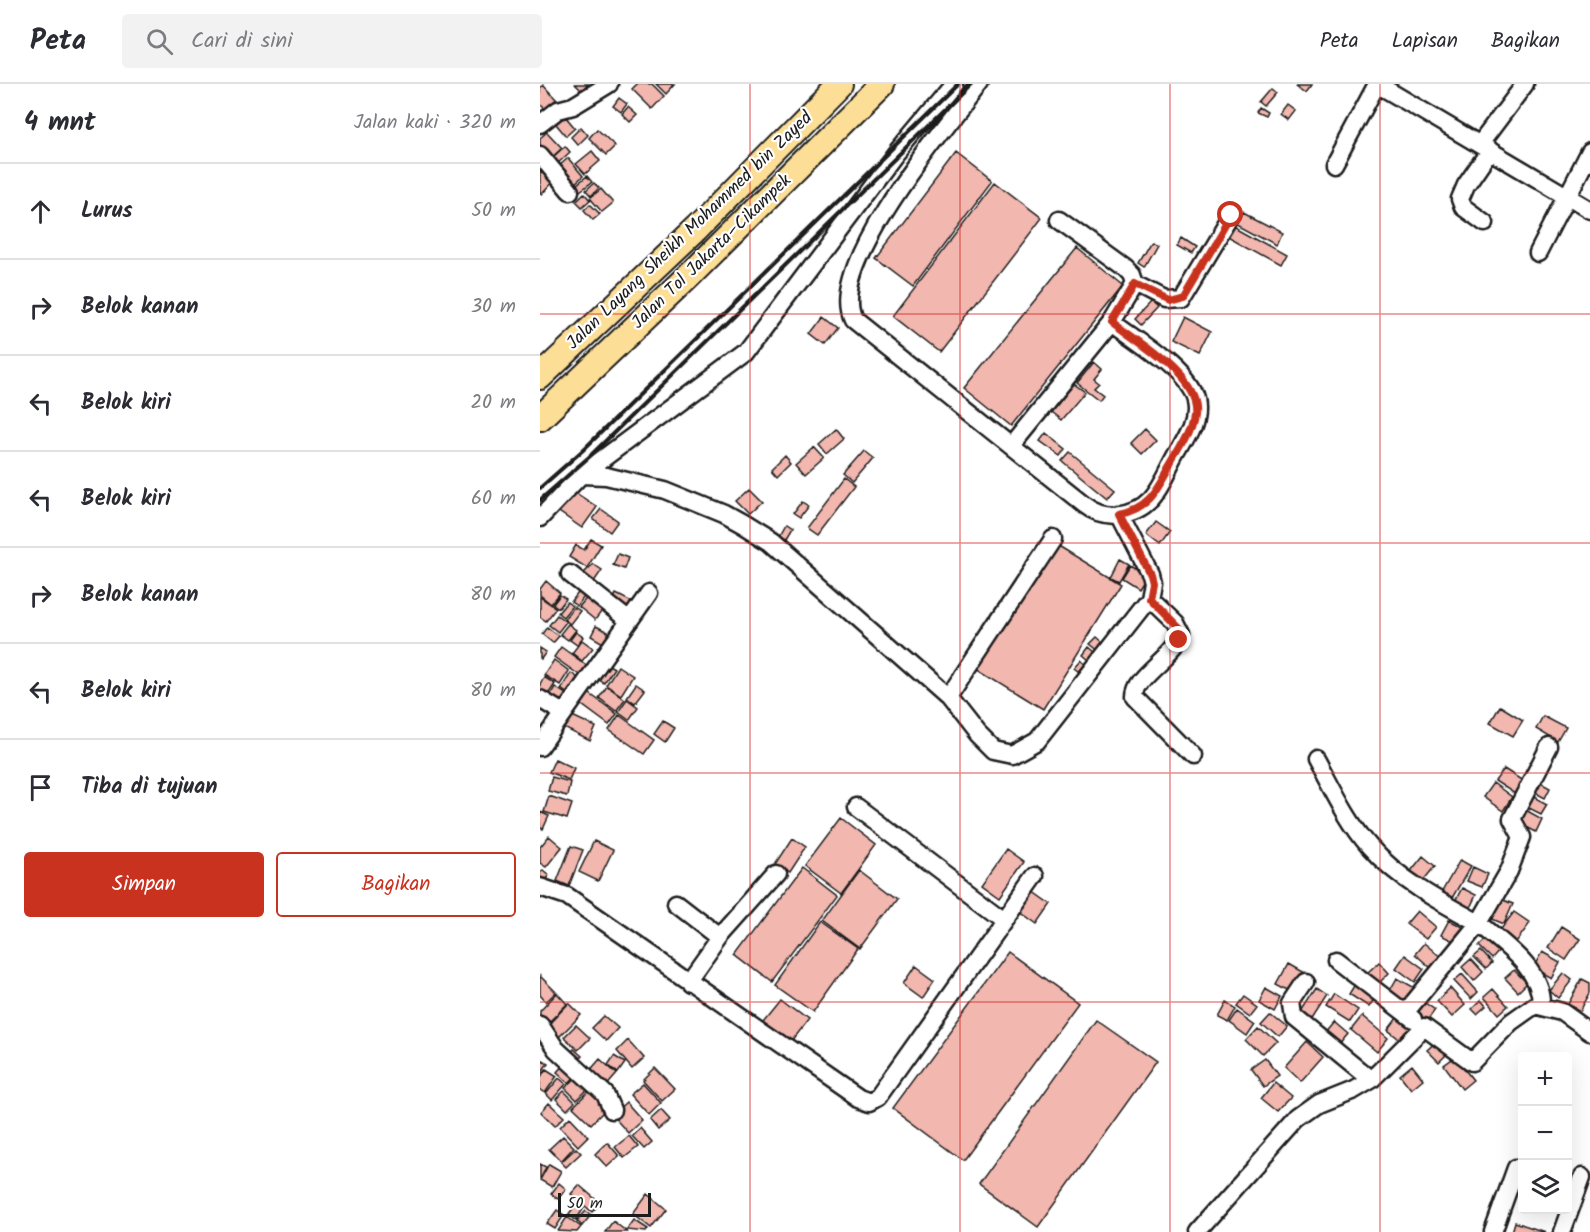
<!DOCTYPE html>
<html lang="id">
<head>
<meta charset="utf-8">
<style>
  :root { --surface:#fff; --page:#f2f2f3; --text:#2b2b33; --muted:#7c7c81; --line:#e1e1e2; --accent:#c8321e }
  body { margin:0; font-family:Kalam,sans-serif; background:var(--page); color:var(--text) }
  .controls { position:absolute; right:18px; bottom:18px; display:grid; overflow:hidden; border-radius:6px; box-shadow:0 6px 24px #0002 }
  .controls button { width:54px; height:54px; display:grid; place-items:center; padding:0; border:0; border-bottom:2px solid var(--line); background:var(--surface); color:var(--text); font:30px sans-serif }
  .scale { position:absolute; left:18px; bottom:15px; width:93px; box-sizing:border-box; padding-left:6px; border:3px solid #1c1c1c; border-top:0; font-size:16px; line-height:21px; white-space:nowrap; color:#1c1c1c; -webkit-text-stroke:4px #fff; paint-order:stroke }
  .stop { position:absolute; width:18px; height:18px; margin:-14px; border:4px solid #c8321e; border-radius:50%; background:#fff }
  .stop.end { background:#c8321e; border-color:#fff; box-shadow:0 2px 6px #0008 }
  .list { margin:0; padding:0; list-style:none }
  h2 { display:flex; justify-content:space-between; align-items:center; height:78px; margin:0; padding:0 24px; font-size:26px }
  h2 small { font-size:20px; font-weight:400; color:var(--muted) }
  .list li { display:grid; grid-template-columns:39px 1fr auto; gap:18px; align-items:center; box-sizing:border-box; height:96px; padding:0 24px; border-top:2px solid var(--line) }
  .list b { display:block; font-size:22px; white-space:nowrap }
  .list em { font-size:20px; font-style:normal; color:var(--muted) }
  .actions { display:flex; gap:12px; padding:18px 24px }
  .actions a { flex:1; padding:14px 0; border:2px solid var(--accent); border-radius:6px; text-align:center; font-size:21px; color:var(--accent) }
  .actions .main { background:var(--accent); color:#fff }
  .icon { flex:none; width:33px; height:33px; fill:none; stroke:currentColor; stroke-width:2; stroke-linecap:round; stroke-linejoin:round }
  .map { position:relative; flex:none; width:1050px; height:1148px; overflow:hidden }
  header { display:flex; align-items:center; gap:36px; box-sizing:border-box; height:84px; padding:0 30px; background:var(--surface); border-bottom:2px solid var(--line) }
  header strong { font-size:28px }
  nav { display:flex; gap:33px; margin-inline-start:auto; font-size:21px }
  .search { width:420px; height:54px; background:var(--page); display:flex; align-items:center; gap:15px; box-sizing:border-box; padding:0 21px; border-radius:6px; color:var(--muted); font-size:22px }
  main { display:flex }
  aside { flex:1; background:var(--surface) }
  .map>svg:first-child { display:block }
  .building { fill:#f2b7ae; stroke:#1c1c1c; stroke-width:1.5 }
  .lines { fill:none; stroke-linecap:round; stroke-linejoin:round }
  .minor-casing { stroke:#1c1c1c; stroke-width:21 }
  .highway-casing { stroke:#1c1c1c; stroke-width:28 }
  .minor { stroke:#fff; stroke-width:16 }
  .highway { stroke:#fdde96; stroke-width:24 }
  .rail { stroke:#1c1c1c; stroke-width:4 }
  .route { stroke:#c8321e; stroke-width:8 }
  .grid { fill:none; stroke:#d62828; stroke-width:1.5; stroke-opacity:0.55 }
  .labels { text-anchor:middle; dominant-baseline:central; stroke-width:4.5; stroke-linejoin:round; paint-order:stroke }
  .street-label { font-size:18px; fill:#1c1c1c; stroke:#fff }
</style>
</head>
<body>
<header>
<strong>Peta</strong>
<div class="search"><svg class="icon" aria-label="search" viewBox="0 0 24 24"><circle cx="10" cy="10" r="6"/><path d="M15 15l6 6"/></svg>Cari di sini</div>
<nav><a>Peta</a><a>Lapisan</a><a>Bagikan</a></nav>
</header>
<main>
<aside>
<h2>4 mnt<small>Jalan kaki · 320 m</small></h2>
<ul class="list">
<li><svg class="icon" aria-label="ahead" viewBox="0 0 24 24"><path d="M12 20V5M6 11l6-6 6 6"/></svg><div><b>Lurus</b></div><em>50 m</em></li>
<li><svg class="icon" aria-label="right" viewBox="0 0 24 24"><path d="M7 20v-9h11M14 6l5 5-5 5"/></svg><div><b>Belok kanan</b></div><em>30 m</em></li>
<li><svg class="icon" aria-label="left" viewBox="0 0 24 24"><path d="M17 20v-9H6M10 6l-5 5 5 5"/></svg><div><b>Belok kiri</b></div><em>20 m</em></li>
<li><svg class="icon" aria-label="left" viewBox="0 0 24 24"><path d="M17 20v-9H6M10 6l-5 5 5 5"/></svg><div><b>Belok kiri</b></div><em>60 m</em></li>
<li><svg class="icon" aria-label="right" viewBox="0 0 24 24"><path d="M7 20v-9h11M14 6l5 5-5 5"/></svg><div><b>Belok kanan</b></div><em>80 m</em></li>
<li><svg class="icon" aria-label="left" viewBox="0 0 24 24"><path d="M17 20v-9H6M10 6l-5 5 5 5"/></svg><div><b>Belok kiri</b></div><em>80 m</em></li>
<li><svg class="icon" aria-label="arrive" viewBox="0 0 24 24"><path d="M6 21V4h12l-3 4 3 4H6"/></svg><div><b>Tiba di tujuan</b></div></li>
</ul>
<div class="actions"><a class="main">Simpan</a><a>Bagikan</a></div>
</aside>
<div class="map">
<svg width="1050" height="1148" viewBox="0 0 1050 1148">
  <rect width="100%" height="100%" fill="#fff"/>
  <filter id="ink" filterUnits="userSpaceOnUse"><feTurbulence type="fractalNoise" baseFrequency=".0167" numOctaves="2"/><feDisplacementMap in="SourceGraphic" scale="12" xChannelSelector="R" yChannelSelector="G"/><feConvolveMatrix kernelMatrix="1 2 1 2 8 2 1 2 1" color-interpolation-filters="sRGB"/></filter>
  <g filter="url(#ink)">
    <!-- building -->
    <path class="building" d="M35,0H48L41,6Z
      M97,0H112L124,12L112,25L92,5Z
      M116,0H135L126,10Z
      M757,0H772L767,7Z
      M3,1L16,15L6,26L0,20V4Z
      M733,4L738,8L726,22L721,18Z
      M79,14L87,20L81,28L73,22Z
      M748,21L756,27L749,36L741,30Z
      M88,23L97,31L90,38L82,30Z
      M721,24L729,29L727,33L718,29Z
      M25,32L35,44L26,52L16,40Z
      M41,43L48,51L38,61L31,53Z
      M57,45L75,62L66,71L49,54Z
      M7,48L22,64L9,76L0,66V54Z
      M25,62L30,68L16,81L11,75Z
      M52,67L60,77L45,90L36,80Z
      M416,69L452,97L373,202L336,174Z
      M28,74L43,92L33,101L17,84Z
      M0,82L15,96L2,110L0,109Z
      M47,92L52,98L40,107L36,101Z
      M455,98L502,134L399,268L353,232Z
      M54,99L59,104L51,112L46,106Z
      M61,105L73,119L62,128L50,114Z
      M44,109L50,116L42,123L36,117Z
      M50,120L60,130L53,136L44,126Z
      M704,128L742,148L737,160L698,139Z
      M689,138L747,170L741,181L683,149Z
      M641,154L655,163L651,169L637,161Z
      M611,157L617,160L604,183L598,179Z
      M537,164L583,202L471,342L424,304Z
      M611,218L617,224L601,241L595,235Z
      M284,233L298,244L285,261L271,250Z
      M643,233L672,248L660,272L631,258Z
      M554,278L562,285L554,295L559,299L554,304L563,311L559,316L537,299Z
      M534,300L545,308L521,336L511,328Z
      M296,345L304,355L287,370L279,360Z
      M605,345L616,356L602,370L591,359Z
      M506,349L526,365L521,372L500,357Z
      M274,363L284,374L266,390L256,379Z
      M324,367L333,374L312,399L303,391Z
      M530,368L575,405L567,414L522,377Z
      M245,371L251,378L238,391L232,384Z
      M304,395L314,403L277,451L267,444Z
      M209,404L222,417L208,430L195,417Z
      M33,407L57,423L42,444L19,428Z
      M263,417L269,421L259,434L253,430Z
      M61,425L78,437L70,448L53,435Z
      M616,438L630,448L620,462L606,451Z
      M244,442L250,446L244,456L238,453Z
      M51,455L61,461L47,484L29,473L36,461L44,466Z
      M512,458L581,500L503,625L435,583Z
      M78,470L88,474L84,485L73,481Z
      M580,475L589,480L579,497L571,493Z
      M53,480L62,486L51,502L39,494Z
      M590,481L606,491L598,504L582,494Z
      M6,497L20,509L11,520L0,511V505Z
      M41,505L47,509L37,522L31,518Z
      M76,510L92,518L87,528L71,521Z
      M20,511L26,515L19,524L13,520Z
      M49,511L65,523L55,536L39,523Z
      M0,513L16,524L6,537L0,533Z
      M27,518L32,522L23,533L18,529Z
      M34,523L40,527L30,540L24,535Z
      M17,531L26,538L18,548L9,541Z
      M28,540L36,546L28,556L20,550Z
      M56,542L74,551L68,562L51,552Z
      M7,543L19,552L13,559L2,550Z
      M36,548L43,553L37,561L30,556Z
      M557,553L565,560L559,567L550,560Z
      M42,556L53,564L42,577L32,569Z
      M21,563L49,583L42,593L14,573Z
      M549,563L555,568L549,576L543,571Z
      M0,564L6,568L1,575L0,574Z
      M14,576L29,587L20,601L4,591Z
      M541,576L545,580L539,588L534,584Z
      M64,578L74,584L64,599L54,593Z
      M78,582L93,592L81,611L66,601Z
      M31,589L41,596L31,612L21,605Z
      M4,593L15,600L6,614L0,610V600Z
      M96,600L105,606L95,619L87,613Z
      M67,602L85,615L76,627L59,614Z
      M15,603L30,613L21,626L7,617Z
      M46,607L77,630L69,641L38,618Z
      M87,615L98,623L89,636L78,628Z
      M960,622L983,636L973,652L950,639Z
      M28,630L56,643L50,657L22,643Z
      M79,631L114,656L104,670L69,646Z
      M1003,632L1026,644L1018,658L996,645Z
      M123,637L134,644L125,658L114,650Z
      M15,675L34,684L29,696L9,688Z
      M964,685L983,697L975,710L955,697Z
      M12,693L30,698L27,712L8,707Z
      M995,696L1010,704L1005,714L990,706Z
      M953,699L972,713L963,727L943,713Z
      M988,710L1007,720L1001,730L983,721Z
      M9,712L32,720L27,735L4,728Z
      M982,724L1002,735L996,748L975,737Z
      M0,728L9,732L3,745L0,744Z
      M301,734L336,761L301,809L265,782Z
      M9,752L22,763L6,783L0,779V763Z
      M252,754L265,763L248,789L235,780Z
      M54,757L73,766L58,797L39,788Z
      M31,762L43,766L29,802L17,797Z
      M466,765L484,778L460,812L442,799Z
      M883,772L895,782L883,797L871,787Z
      M920,776L931,782L909,819L899,813Z
      M933,783L948,790L942,803L927,797Z
      M262,784L297,811L232,898L197,871Z
      M3,786L9,791L1,801L0,789Z
      M319,786L357,815L320,865L282,837Z
      M922,804L936,811L928,828L913,821Z
      M490,805L511,820L497,840L475,824Z
      M958,814L973,820L964,840L950,834Z
      M877,827L896,843L886,855L866,840Z
      M974,828L990,839L974,861L958,849Z
      M909,836L927,845L919,860L901,851Z
      M280,838L318,865L273,928L235,901Z
      M1021,843L1040,855L1026,876L1008,864Z
      M946,855L959,867L952,875L939,862Z
      M884,859L902,874L892,885L875,870Z
      M941,867L952,879L946,885L934,873Z
      M468,868L538,919L423,1076L353,1024Z
      M1002,868L1020,878L1011,894L993,884Z
      M865,871L884,885L875,898L856,884Z
      M931,875L943,888L934,897L922,883Z
      M839,878L849,889L838,900L827,889Z
      M749,880L765,889L755,909L738,900Z
      M376,881L395,895L383,913L364,899Z
      M974,886L987,899L978,908L965,894Z
      M1023,889L1032,896L1018,914L1009,906Z
      M922,890L938,908L931,915L914,897Z
      M0,892L16,908L6,918L0,911Z
      M857,894L875,904L867,921L848,910Z
      M1042,895L1050,899V909L1040,927L1028,920Z
      M817,897L838,909L829,923L809,910Z
      M726,903L742,912L735,925L719,916Z
      M910,904L925,921L912,933L897,917Z
      M777,905L787,912L769,940L759,933Z
      M953,905L968,922L959,930L944,913Z
      M17,909L27,920L7,940L0,933V927Z
      M703,910L717,920L710,929L696,919Z
      M794,910L818,926L810,938L786,923Z
      M240,915L267,936L247,962L219,941Z
      M685,916L695,922L687,936L677,931Z
      M941,916L946,922L937,930L932,925Z
      M884,918L895,926L887,937L876,930Z
      M29,919L41,931L18,954L6,943Z
      M697,924L715,937L707,949L689,936Z
      M730,928L747,942L738,953L721,938Z
      M860,930L875,942L863,958L848,946Z
      M64,932L78,944L66,957L52,944Z
      M822,932L848,954L837,968L811,946Z
      M556,936L616,978L498,1143L439,1100Z
      M794,938L808,950L798,962L784,950Z
      M36,941L50,954L38,966L24,953Z
      M718,942L736,959L723,972L706,955Z
      M88,956L104,974L92,985L77,967Z
      M898,956L909,968L899,978L887,966Z
      M767,958L783,973L760,999L744,984Z
      M34,965L42,972L35,979L27,972Z
      M74,972L85,979L78,989L68,981Z
      M915,973L933,996L922,1005L904,981Z
      M0,975L8,979L0,990Z
      M60,975L77,990L64,1005L47,990Z
      M725,976L737,992L723,1002L711,986Z
      M24,980L36,991L29,999L17,988Z
      M872,981L883,995L871,1005L860,991Z
      M115,984L135,1005L122,1017L103,996Z
      M6,985L17,992L5,1009L0,1006V994Z
      M37,993L49,1004L37,1016L25,1004Z
      M19,994L26,1000L12,1016L6,1010Z
      M103,999L121,1019L109,1031L90,1010Z
      M733,999L751,1014L738,1028L721,1014Z
      M50,1006L67,1024L51,1040L33,1023Z
      M24,1007L35,1018L27,1026L16,1015Z
      M86,1018L102,1036L88,1049L72,1031Z
      M9,1019L24,1033L15,1042L1,1028Z
      M121,1026L130,1036L118,1046L110,1036Z
      M30,1033L48,1052L38,1062L20,1043Z
      M100,1044L112,1058L104,1065L92,1052Z
      M23,1052L34,1063L21,1077L9,1065Z
      M89,1052L98,1063L84,1074L75,1063Z
      M67,1058L79,1072L67,1083L55,1070Z
      M36,1064L41,1069L26,1083L21,1078Z
      M0,1080L6,1083L1,1094H0Z
      M9,1080L21,1087L12,1103L0,1096Z
      M19,1099L26,1105L18,1115L11,1110Z
      M39,1101L60,1119L52,1128L31,1110Z
      M108,1110L126,1125L111,1144L93,1130Z
      M37,1119L44,1124L36,1136L28,1131Z
      M17,1126L24,1131L15,1145L7,1140Z
      M46,1127L51,1131L42,1142L37,1137Z
      M27,1133L41,1143L37,1148L18,1147Z
      M94,1136L108,1145L106,1148L87,1146Z
      M73,1137L87,1148H65Z
      M975,1138L1005,1148H972Z"/>
    <g class="lines">
      <!-- minor casing -->
      <g class="minor-casing">
        <path id="minor" d="M439,0C406,42 286,183 313,236L545,421C564,436 594,433 611,415C622,403 629,385 637,371C646,355 660,335 655,315C648,287 595,256 572,238
          M837,0L1050,126
          M0,40L18,26L33,22L69,0
          M940,60L985,0
          M0,71L30,107
          M794,80L837,0
          M945,139L923,123L920,115L926,101L950,66
          M998,169L1050,68
          M595,200L624,215L641,214L691,131
          M471,362L572,238L595,200L592,191L585,184L519,136
          M41,391L66,392L125,406L184,430L202,440L231,458L408,614L437,651L453,667L472,671L497,657L609,514L612,498L610,490L579,430
          M0,434L41,391L206,268L356,69L414,0
          M30,490L88,536
          M609,514L635,539L641,551C633,574 594,592 595,613L653,672
          M408,614L513,455
          M0,615L23,629
          M0,663L109,509
          M776,675C792,704 807,737 829,762C859,796 900,818 939,839L969,787L982,753L972,735L1009,663
          M316,723L464,835
          M0,803L27,812L318,1014L329,1018L338,1013L495,792
          M136,819L180,853
          M796,876L873,935
          M148,898L180,853L236,790
          M766,898L752,919L754,933L831,996
          M865,929L939,839C963,860 1002,885 1001,920
          M0,941L16,965L65,1010L72,1026
          M657,1148L758,1035L779,1020L814,1006L831,996L884,943L932,978L971,938L995,921L1022,928L1050,948
          M953,1148L976,1084
          M1022,1148L1042,1093"/>
      </g>
      <!-- highway casing -->
      <g class="highway-casing">
        <path id="highway" d="M0,293L155,146L299,0
          M0,334L148,193L342,0"/>
      </g>
      <!-- minor -->
      <use href="#minor" class="minor"/>
      <!-- highway -->
      <use href="#highway" class="highway"/>
      <!-- rail -->
      <path class="rail" d="M0,404L43,366L418,0
        M0,416L49,373L431,0"/>
    </g>
  </g>
  <g class="lines" filter="url(#ink)">
    <!-- route -->
    <path class="route" d="M639,556V545L609,514L612,498L610,490L579,430C608,425 617,407 630,383C640,366 652,349 655,329C660,294 597,258 572,238L595,200L628,216L643,212L691,131"/>
  </g>
  <!-- grid -->
  <path class="grid" d="M210,0V1148M420,0V1148M630,0V1148M840,0V1148M0,230H1050M0,459H1050M0,689H1050M0,918H1050"/>
  <g class="labels">
    <!-- street labels -->
    <g class="street-label">
      <text transform="translate(150 147) rotate(-44)">Jalan Layang Sheikh Mohammed bin Zayed</text>
      <text transform="translate(172 168) rotate(-44)">Jalan Tol Jakarta–Cikampek</text>
    </g>
  </g>
</svg>
<div class="controls">
<button>+</button>
<button>−</button>
<button><svg class="icon" aria-label="layers" viewBox="0 0 24 24"><path d="M12 4l9 5-9 5-9-5zM3 14l9 5 9-5"/></svg></button>
</div>
<div class="scale">50 m</div>
<div class="stop" style="left:691px;top:131px"></div>
<div class="stop end" style="left:639px;top:556px"></div>
</div>
</main>
</body>
</html>
